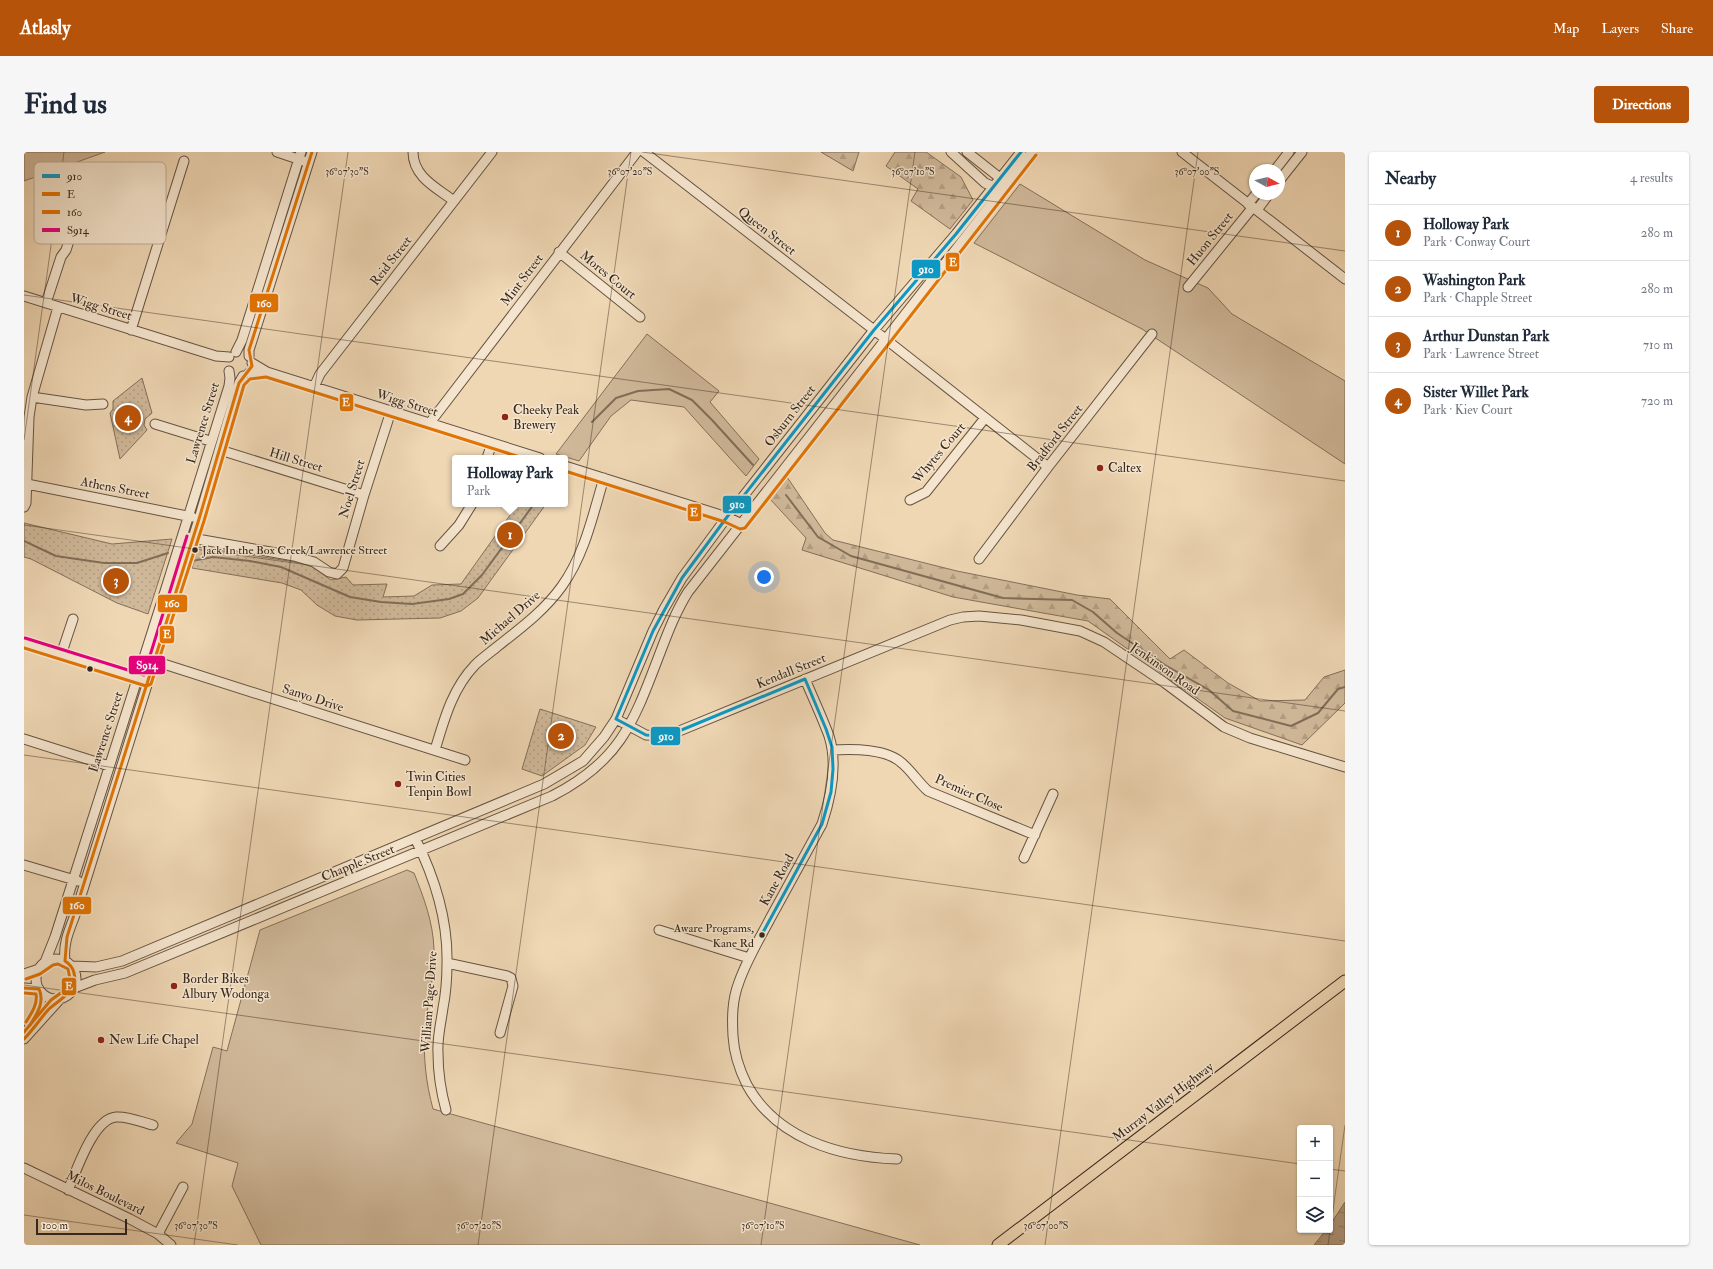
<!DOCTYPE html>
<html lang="en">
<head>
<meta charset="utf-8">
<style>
  :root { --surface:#fff; --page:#f6f6f7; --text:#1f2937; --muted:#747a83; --line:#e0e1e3; --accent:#b45309 }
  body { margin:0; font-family:"IM FELL Double Pica",serif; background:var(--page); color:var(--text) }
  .controls { position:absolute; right:12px; bottom:12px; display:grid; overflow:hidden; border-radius:4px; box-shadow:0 1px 3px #0004 }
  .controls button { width:36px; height:36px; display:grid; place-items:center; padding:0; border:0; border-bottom:1px solid var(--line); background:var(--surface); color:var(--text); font:20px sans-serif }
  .compass { position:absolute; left:1225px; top:12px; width:36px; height:36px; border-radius:50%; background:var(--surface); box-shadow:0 1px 3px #0004; rotate:98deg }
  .scale { position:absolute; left:12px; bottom:10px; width:91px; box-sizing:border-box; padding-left:4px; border:2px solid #38281c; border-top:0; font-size:11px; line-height:14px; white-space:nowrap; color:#38281c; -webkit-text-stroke:3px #f5e5ce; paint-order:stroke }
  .you { position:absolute; left:740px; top:425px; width:14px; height:14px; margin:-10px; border:3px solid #fff; border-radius:50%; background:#1a73e8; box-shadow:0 0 0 6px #1a73e833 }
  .badge { display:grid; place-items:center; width:26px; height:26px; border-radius:50%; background:var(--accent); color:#fff; font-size:13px; font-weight:700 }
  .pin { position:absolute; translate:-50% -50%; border:2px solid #fff; box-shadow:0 1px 4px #0006 }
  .popup { position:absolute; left:428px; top:303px; width:116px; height:52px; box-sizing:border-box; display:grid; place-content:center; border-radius:4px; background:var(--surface); filter:drop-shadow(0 1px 3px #0005); font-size:13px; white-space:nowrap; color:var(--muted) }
  .popup b { font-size:15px; color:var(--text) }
  .popup::after { content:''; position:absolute; left:50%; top:100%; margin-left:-8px; border:8px solid transparent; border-top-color:var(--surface) }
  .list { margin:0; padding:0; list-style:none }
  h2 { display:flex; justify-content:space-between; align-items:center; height:52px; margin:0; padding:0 16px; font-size:17px }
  h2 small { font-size:13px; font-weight:400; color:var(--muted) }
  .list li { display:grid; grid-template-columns:26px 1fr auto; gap:12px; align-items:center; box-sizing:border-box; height:56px; padding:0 16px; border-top:1px solid var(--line) }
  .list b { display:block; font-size:15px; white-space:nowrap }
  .list p { margin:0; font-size:13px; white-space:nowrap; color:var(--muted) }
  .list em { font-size:13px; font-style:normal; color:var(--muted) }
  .icon { flex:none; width:22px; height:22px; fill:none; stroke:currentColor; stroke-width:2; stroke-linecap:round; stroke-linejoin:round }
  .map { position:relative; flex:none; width:1321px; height:1093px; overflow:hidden; border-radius:4px }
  header { display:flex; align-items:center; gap:24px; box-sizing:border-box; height:56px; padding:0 20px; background:var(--accent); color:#fff }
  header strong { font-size:19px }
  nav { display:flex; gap:22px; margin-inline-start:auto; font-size:14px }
  .intro { display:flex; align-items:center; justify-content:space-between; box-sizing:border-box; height:96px; padding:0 24px }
  h1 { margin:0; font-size:28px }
  .button { padding:10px 18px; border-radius:4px; background:var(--accent); color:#fff; font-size:14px; font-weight:700 }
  main { display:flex; gap:24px; padding:0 24px }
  aside { flex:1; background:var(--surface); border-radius:4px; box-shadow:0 1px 3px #0004 }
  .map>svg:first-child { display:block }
  .grass { fill:#d0b99a; stroke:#84705b }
  .forest { fill:url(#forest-firs); stroke:#84705b }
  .park { fill:url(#park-dots); stroke:#84705b }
  .water { fill:url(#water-ripples); stroke:#816e58 }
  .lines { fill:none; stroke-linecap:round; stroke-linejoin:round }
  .stream { stroke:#816e58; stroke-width:2 }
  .minor-casing { stroke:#665442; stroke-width:11 }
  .major-casing { stroke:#38281c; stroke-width:13 }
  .minor { stroke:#f5e5ce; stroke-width:9 }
  .major { stroke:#efd7b4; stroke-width:11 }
  .bus-1-casing { stroke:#f5e5ce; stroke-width:6 }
  .bus-2-casing { stroke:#f5e5ce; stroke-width:6 }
  .bus-3-casing { stroke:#f5e5ce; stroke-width:6 }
  .bus-4-casing { stroke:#f5e5ce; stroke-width:6 }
  .bus-1 { stroke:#0b99c5; stroke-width:3 }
  .bus-2 { stroke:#e17404; stroke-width:3 }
  .bus-3 { stroke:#e17404; stroke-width:3 }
  .bus-4 { stroke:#e5007d; stroke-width:3 }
  .ticks { fill:none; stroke:#38281c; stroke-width:1; stroke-opacity:0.45 }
  .poi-dot { fill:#8f2418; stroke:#f5e5ce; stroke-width:1.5 }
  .bus-dot { fill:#38281c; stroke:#f5e5ce; stroke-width:1.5 }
  .labels { text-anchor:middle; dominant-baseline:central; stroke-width:3; stroke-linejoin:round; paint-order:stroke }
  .bus-label { font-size:12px; fill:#38281c; stroke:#f5e5ce; text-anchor:start }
  .street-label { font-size:13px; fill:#38281c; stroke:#f5e5ce }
  .poi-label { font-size:13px; fill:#38281c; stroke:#f5e5ce; text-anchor:start }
  .key { fill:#f5e5ce; stroke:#bcac99; stroke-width:1 }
  .key-label { font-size:11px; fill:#38281c }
  .ticks-label { font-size:10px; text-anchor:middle; fill:#38281c; stroke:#f5e5ce; stroke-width:3; stroke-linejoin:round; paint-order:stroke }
  .line-badge { stroke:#f5e5ce; stroke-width:1.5 }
  .badge-label { font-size:11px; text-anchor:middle; font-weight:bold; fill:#fff }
</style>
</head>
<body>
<header>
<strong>Atlasly</strong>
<nav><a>Map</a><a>Layers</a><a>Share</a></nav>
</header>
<div class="intro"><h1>Find us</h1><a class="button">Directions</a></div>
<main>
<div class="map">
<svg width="1321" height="1093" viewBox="0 0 1321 1093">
  <defs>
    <pattern id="forest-firs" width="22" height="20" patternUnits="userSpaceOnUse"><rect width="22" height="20" fill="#d0b99a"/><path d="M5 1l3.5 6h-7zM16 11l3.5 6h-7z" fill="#b39f84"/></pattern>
    <pattern id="park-dots" width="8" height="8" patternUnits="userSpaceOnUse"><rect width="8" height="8" fill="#d0b99a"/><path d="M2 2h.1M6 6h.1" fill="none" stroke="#b39f84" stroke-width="1.8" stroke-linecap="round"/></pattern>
    <pattern id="water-ripples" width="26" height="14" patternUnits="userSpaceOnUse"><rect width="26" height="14" fill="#b19c80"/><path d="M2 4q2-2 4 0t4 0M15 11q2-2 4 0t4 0" fill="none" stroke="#917f68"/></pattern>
  </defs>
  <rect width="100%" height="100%" fill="#efd7b4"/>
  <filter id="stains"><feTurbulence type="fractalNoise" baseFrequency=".005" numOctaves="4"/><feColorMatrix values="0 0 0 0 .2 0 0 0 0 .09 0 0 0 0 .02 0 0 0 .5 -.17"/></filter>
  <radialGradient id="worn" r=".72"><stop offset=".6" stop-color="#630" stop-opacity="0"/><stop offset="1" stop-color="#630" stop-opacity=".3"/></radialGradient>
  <!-- grass -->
  <path class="grass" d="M0,0H81L0,29Z
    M996,32L1121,108L1184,136L1208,162L1321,229V312L1118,177L950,91Z
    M623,182L695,239L686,250L735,307L722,324L660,255L607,248L587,264L555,309L532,302Z
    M383,718L390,721C400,746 409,770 410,797C411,824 403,851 401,879C399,905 402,931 409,957L896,1093H237L208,1034L214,1011L152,991L168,972L189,895L203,899L236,778Z"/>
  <!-- forest -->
  <path class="forest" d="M797,0H835L829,19Z
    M871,0H902L937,25L949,48L926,77L887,49L894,37L862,14Z
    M763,325L801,381L809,388L933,419L1053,443L1086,447L1146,507L1160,498L1204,531L1236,549L1281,548L1300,525L1321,518V551L1278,593L1201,566L1064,469L929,445L778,398L782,386L746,347Z"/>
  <!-- park -->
  <path class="park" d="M118,226L128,261L121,267L120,273L123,278L96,307L86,261L89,257V249Z
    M494,352H522L454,446L437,459L416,466L333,468L311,464L293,453L277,438L258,431L168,416L174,395L284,412L307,428L322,425L329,433L363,432L359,445L390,444L408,433L437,432Z
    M0,371L88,392L148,387L124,462L93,451L7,407L0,405Z
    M516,557L572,575L561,593L518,624L498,617Z"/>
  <!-- water -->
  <path class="water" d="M1321,1050V1093H1290L1302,1078H1306V1073Z"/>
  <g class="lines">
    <!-- stream -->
    <path class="stream" d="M568,270L592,246L614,239L645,237L668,248L688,268L729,313
      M762,343L794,385L827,404L979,446L1048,448L1069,460L1093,481L1141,513L1185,538L1209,559L1267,574L1294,561L1314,537L1321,535
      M0,389L32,404L80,411H113L144,401
      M168,409L189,405L226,409L257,415L326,445L357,450L388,452L425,447L439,442L458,423L510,352"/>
    <!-- minor casing -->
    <g class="minor-casing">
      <path id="minor" d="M253,0L280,9
        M389,0C389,25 413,36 430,49
        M620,0L850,178L1024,315
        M927,0L961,31L973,36
        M943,0L976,26L978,32
        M1158,0L1321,127
        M1251,18L1265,0
        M1255,29L1278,0
        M1224,52L1232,42
        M1233,58L1245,42
        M535,100L616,165
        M1164,135L1229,55
        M0,144L192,204L205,205
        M22,151L37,105L42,98L54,61
        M107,178L160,9
        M212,200L218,188L277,0
        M225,204V198L288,0
        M228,211L243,220L516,306
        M225,221L243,220
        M290,235L296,222L468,0
        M8,245L62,253L79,252
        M131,272L186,289
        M405,272L613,0
        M196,298L340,343
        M463,306L468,291
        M541,314L703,365L718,372
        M3,332L168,365
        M886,348L902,340L961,266
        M0,355L2,351L5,265L8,245L34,155
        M162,385L270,404L290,410L305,420L313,422L319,416L340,343L367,259
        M416,394L435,373L448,352
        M955,407L1024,315L1128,182
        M0,491L117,527
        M37,503L49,467
        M124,507L441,608
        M781,527C789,546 798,565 805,584C814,612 807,645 798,672C781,703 764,734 747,765C736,786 723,807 715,830C708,848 708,866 709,884C710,902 715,917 723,933C753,987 815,1005 873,1007
        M592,567L622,583L643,584L926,468L939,465L955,464L997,468L1056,479L1080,490L1141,531L1200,575L1226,586L1321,615
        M0,587L85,614
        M411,598C420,568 428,537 451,513C458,506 467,500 474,494C497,476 521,458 538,434C561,402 569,362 580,326
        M808,598C828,597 863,596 879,612C888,620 895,631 904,639L1011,683
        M391,686C410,724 424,767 423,811C423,826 422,841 419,856C417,871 413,886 414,901C414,920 417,940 422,958
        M1000,706L1029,642
        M0,713L54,729
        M635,778L725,806
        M12 827a20 20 0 1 1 40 0a20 20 0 1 1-40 0Z
        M41,809C39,791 45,779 51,763L175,367L215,231L219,224
        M21,810L31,785L138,449L205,234L206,226L205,219
        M423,811L483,824L487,826L489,834L476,881
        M48,814L72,815L98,809L520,632L559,609L580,585L592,567L629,479L640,457L658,426L703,365L850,178L932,82L997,0
        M0,822L15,817
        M0,836L15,837
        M50,836L71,828L101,821L528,644C597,609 610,569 636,501C644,480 652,459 664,440L1008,0
        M5,876L16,855L17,840
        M0,887L37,846
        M0,1016L106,1067L134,1082L147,1093
        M44,1038C53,1018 69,967 92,965C104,964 117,970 129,973
        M134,1082L159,1035"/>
    </g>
    <!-- major casing -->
    <g class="major-casing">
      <path id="major" d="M974,1093L1321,829"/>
    </g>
    <!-- minor -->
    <use href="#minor" class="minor"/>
    <!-- major -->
    <use href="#major" class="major"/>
    <!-- bus-1 casing -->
    <g class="bus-1-casing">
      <path id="bus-1" d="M781,527L643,584L622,583L592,567L629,479L658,426L703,365L850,178L932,82L997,0
        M737,784L798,672L807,640L809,617L808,595L802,577L781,527"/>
    </g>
    <!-- bus-2 casing -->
    <g class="bus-2-casing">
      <path id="bus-2" d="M541,319L701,370L716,377L721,376L1012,3
        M0,496L122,534L127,532L180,369L220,233L226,227L242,225L499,306
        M0,841L12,842C14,852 7,862 2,870
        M0,880L27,848L45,835L46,827L44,817L34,812L29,813L16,822L2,827"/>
    </g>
    <!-- bus-3 casing -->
    <g class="bus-3-casing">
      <path id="bus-3" d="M0,836L15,837C21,850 13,862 6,873
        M0,887C9,878 16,867 24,858C35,847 55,840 50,821C49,816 46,812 41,809L43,785L175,367L215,231L228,214L225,198L288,0"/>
    </g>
    <!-- bus-4 casing -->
    <g class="bus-4-casing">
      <path id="bus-4" d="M1,486L120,523L163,384"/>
    </g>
    <!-- bus-1 -->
    <use href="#bus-1" class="bus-1"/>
    <!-- bus-2 -->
    <use href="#bus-2" class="bus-2"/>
    <!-- bus-3 -->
    <use href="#bus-3" class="bus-3"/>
    <!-- bus-4 -->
    <use href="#bus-4" class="bus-4"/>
  </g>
  <!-- ticks -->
  <path class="ticks" d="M618,0L1321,99M0,143L1321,329M0,288L40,0M0,373L1321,559M0,603L1321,789M0,833L1276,1012M1306,1017L1321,1019M0,1063L214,1093M170,1093L324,0M454,1093L607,0M737,1093L891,0M1021,1093L1174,0M1304,1093L1321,973"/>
  <!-- markers -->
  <g class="poi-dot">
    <circle cx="481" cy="265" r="4"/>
    <circle cx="1076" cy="316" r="4"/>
    <circle cx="374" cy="632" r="4"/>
    <circle cx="150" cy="834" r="4"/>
    <circle cx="77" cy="888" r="4"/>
  </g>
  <g class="bus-dot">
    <circle cx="171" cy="398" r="3.5"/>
    <circle cx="66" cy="517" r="3.5"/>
    <circle cx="738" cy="783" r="3.5"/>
  </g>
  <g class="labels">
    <!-- bus labels -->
    <g class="bus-label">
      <text x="178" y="398">Jack In the Box Creek/Lawrence Street</text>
      <text x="730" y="776" text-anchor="end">Aware Programs,<tspan x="730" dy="15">Kane Rd</tspan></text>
    </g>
    <!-- street labels -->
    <g class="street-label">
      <text transform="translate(743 79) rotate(38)">Queen Street</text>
      <text transform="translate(1186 87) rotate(-51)">Huon Street</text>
      <text transform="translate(367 109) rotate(-52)">Reid Street</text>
      <text transform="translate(584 123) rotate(39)">Mores Court</text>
      <text transform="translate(498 128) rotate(-53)">Mint Street</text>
      <text transform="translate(77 155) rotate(17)">Wigg Street</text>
      <text transform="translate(383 251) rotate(17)">Wigg Street</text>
      <text transform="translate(766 264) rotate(-52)">Osburn Street</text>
      <text transform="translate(179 271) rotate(-73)">Lawrence Street</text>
      <text transform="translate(1031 286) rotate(-52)">Bradford Street</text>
      <text transform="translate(915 301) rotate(-50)">Whytes Court</text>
      <text transform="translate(272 308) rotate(17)">Hill Street</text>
      <text transform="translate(91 336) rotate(11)">Athens Street</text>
      <text transform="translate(328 337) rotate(-73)">Noel Street</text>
      <text transform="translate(486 466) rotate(-41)">Michael Drive</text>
      <text transform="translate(1141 517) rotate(35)">Jenkinson Road</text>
      <text transform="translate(767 519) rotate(-22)">Kendall Street</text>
      <text transform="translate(289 546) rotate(18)">Sanyo Drive</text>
      <text transform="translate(82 580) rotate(-72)">Lawrence Street</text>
      <text transform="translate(945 641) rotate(24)">Premier Close</text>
      <text transform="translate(334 711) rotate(-22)">Chapple Street</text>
      <text transform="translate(753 728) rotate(-61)">Kane Road</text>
      <text transform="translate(405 850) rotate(-86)">William Page Drive</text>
      <text transform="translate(1139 950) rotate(-37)">Murray Valley Highway</text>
      <text transform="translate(81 1041) rotate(26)">Milos Boulevard</text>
    </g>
    <!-- poi labels -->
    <g class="poi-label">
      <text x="489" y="258">Cheeky Peak<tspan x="489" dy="15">Brewery</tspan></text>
      <text x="1084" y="316">Caltex</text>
      <text x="382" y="625">Twin Cities<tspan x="382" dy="15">Tenpin Bowl</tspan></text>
      <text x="158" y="827">Border Bikes<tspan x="158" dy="15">Albury Wodonga</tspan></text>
      <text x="85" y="888">New Life Chapel</text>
    </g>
  </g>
  <!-- legend -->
  <rect x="10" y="10" width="132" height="82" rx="6" class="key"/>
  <rect x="18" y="22" width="18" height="4" fill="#0b99c5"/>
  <rect x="18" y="40" width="18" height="4" fill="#e17404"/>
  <rect x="18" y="58" width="18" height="4" fill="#e17404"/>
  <rect x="18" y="76" width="18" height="4" fill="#e5007d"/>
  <g class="key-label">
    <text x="43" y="28">910</text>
    <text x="43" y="46">E</text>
    <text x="43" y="64">160</text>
    <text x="43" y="82">S914</text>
  </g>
  <g class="ticks-label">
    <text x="323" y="23">36°07'30"S</text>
    <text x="606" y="23">36°07'20"S</text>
    <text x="889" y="23">36°07'10"S</text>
    <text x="1173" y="23">36°07'00"S</text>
    <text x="172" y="1077">36°07'30"S</text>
    <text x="455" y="1077">36°07'20"S</text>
    <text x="739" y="1077">36°07'10"S</text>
    <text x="1022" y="1077">36°07'00"S</text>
  </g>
  <g class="line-badge">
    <rect x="921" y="100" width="15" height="20" rx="4" fill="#e17404"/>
    <rect x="887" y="107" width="30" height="20" rx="4" fill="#0b99c5"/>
    <rect x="225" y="141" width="30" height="20" rx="4" fill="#e17404"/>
    <rect x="315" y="241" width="15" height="19" rx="4" fill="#e17404"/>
    <rect x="698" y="343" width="30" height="19" rx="4" fill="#0b99c5"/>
    <rect x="663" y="351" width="15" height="19" rx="4" fill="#e17404"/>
    <rect x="133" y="442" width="31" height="19" rx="4" fill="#e17404"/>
    <rect x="135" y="473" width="16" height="19" rx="4" fill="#e17404"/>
    <rect x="104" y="503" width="38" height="20" rx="4" fill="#e5007d"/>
    <rect x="626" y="574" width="31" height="20" rx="4" fill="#0b99c5"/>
    <rect x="38" y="744" width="30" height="19" rx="4" fill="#e17404"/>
    <rect x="37" y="825" width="16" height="19" rx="4" fill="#e17404"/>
  </g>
  <g class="badge-label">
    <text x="929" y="114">E</text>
    <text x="902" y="121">910</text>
    <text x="240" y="155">160</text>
    <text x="322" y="254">E</text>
    <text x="713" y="356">910</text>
    <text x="670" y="364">E</text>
    <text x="148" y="455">160</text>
    <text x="143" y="486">E</text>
    <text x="123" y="517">S914</text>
    <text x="642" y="588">910</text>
    <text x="53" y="757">160</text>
    <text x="45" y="838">E</text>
  </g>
  <rect width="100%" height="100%" filter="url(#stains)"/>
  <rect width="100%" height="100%" fill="url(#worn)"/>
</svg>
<div class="controls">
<button>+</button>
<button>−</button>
<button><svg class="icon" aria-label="layers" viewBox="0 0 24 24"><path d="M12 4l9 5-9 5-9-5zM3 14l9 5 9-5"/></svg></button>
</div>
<svg class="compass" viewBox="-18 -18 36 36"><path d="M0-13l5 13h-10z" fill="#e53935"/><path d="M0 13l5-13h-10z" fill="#747a83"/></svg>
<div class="scale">100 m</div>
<div class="you"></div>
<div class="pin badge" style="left:486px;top:383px">1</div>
<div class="popup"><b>Holloway Park</b>Park</div>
<div class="pin badge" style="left:537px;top:584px">2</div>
<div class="pin badge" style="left:92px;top:429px">3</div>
<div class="pin badge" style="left:104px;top:266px">4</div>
</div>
<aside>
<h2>Nearby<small>4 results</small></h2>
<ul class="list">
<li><span class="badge">1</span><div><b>Holloway Park</b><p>Park · Conway Court</p></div><em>280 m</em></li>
<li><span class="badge">2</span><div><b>Washington Park</b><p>Park · Chapple Street</p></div><em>280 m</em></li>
<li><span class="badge">3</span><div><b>Arthur Dunstan Park</b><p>Park · Lawrence Street</p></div><em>710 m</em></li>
<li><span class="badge">4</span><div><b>Sister Willet Park</b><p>Park · Kiev Court</p></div><em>720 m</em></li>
</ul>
</aside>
</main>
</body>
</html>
